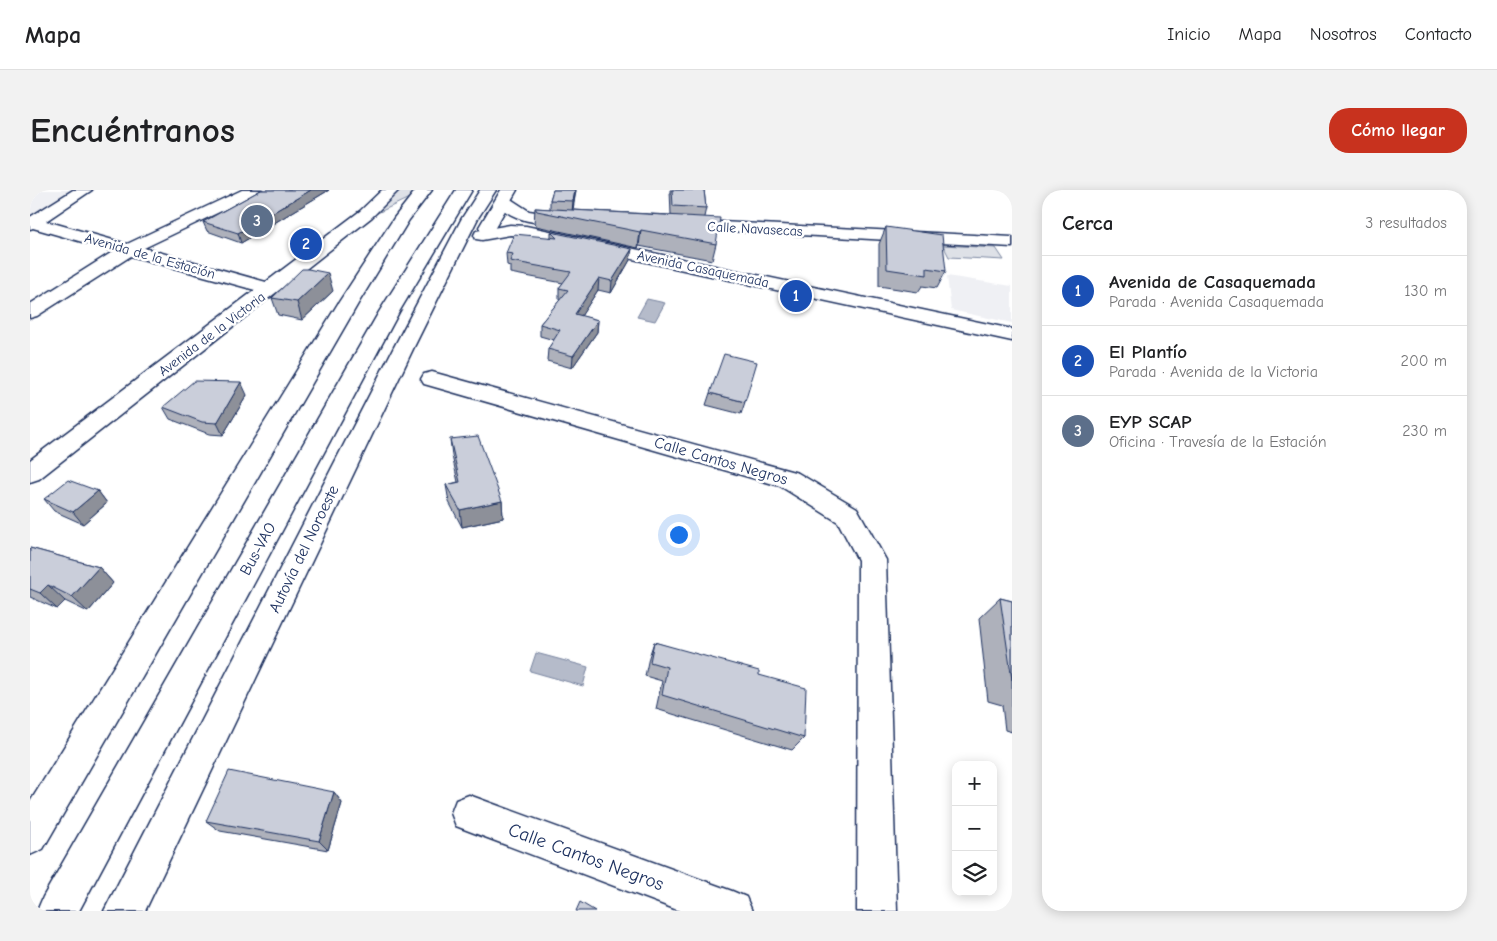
<!DOCTYPE html>
<html lang="es">
<head>
<meta charset="utf-8">
<style>
  :root { --surface:#fff; --page:#f2f2f2; --text:#202124; --muted:#757577; --line:#e0e0e0; --accent:#c8321e }
  body { margin:0; font-family:"Comic Neue",sans-serif; background:var(--page); color:var(--text) }
  .controls { position:absolute; right:15px; bottom:15px; display:grid; overflow:hidden; border-radius:10px; box-shadow:0 2px 12px #0003 }
  .controls button { width:45px; height:45px; display:grid; place-items:center; padding:0; border:0; border-bottom:1px solid var(--line); background:var(--surface); color:var(--text); font:25px sans-serif }
  .you { position:absolute; left:648px; top:344px; width:18px; height:18px; margin:-12px; border:4px solid #fff; border-radius:50%; background:#1a73e8; box-shadow:0 0 0 8px #1a73e833 }
  .badge { display:grid; place-items:center; width:32px; height:32px; border-radius:50%; background:var(--accent); color:#fff; font-size:16px; font-weight:700 }
  .pin { position:absolute; translate:-50% -50%; border:2px solid #fff; box-shadow:0 1px 5px #0006 }
  .list { margin:0; padding:0; list-style:none }
  h2 { display:flex; justify-content:space-between; align-items:center; height:65px; margin:0; padding:0 20px; font-size:21px }
  h2 small { font-size:16px; font-weight:400; color:var(--muted) }
  .list li { display:grid; grid-template-columns:32px 1fr auto; gap:15px; align-items:center; box-sizing:border-box; height:70px; padding:0 20px; border-top:1px solid var(--line) }
  .list b { display:block; font-size:19px; white-space:nowrap }
  .list p { margin:0; font-size:16px; white-space:nowrap; color:var(--muted) }
  .list em { font-size:16px; font-style:normal; color:var(--muted) }
  .icon { flex:none; width:28px; height:28px; fill:none; stroke:currentColor; stroke-width:2; stroke-linecap:round; stroke-linejoin:round }
  .map { position:relative; flex:none; width:982px; height:721px; overflow:hidden; border-radius:20px }
  header { display:flex; align-items:center; gap:30px; box-sizing:border-box; height:70px; padding:0 25px; background:var(--surface); border-bottom:1px solid var(--line) }
  header strong { font-size:24px }
  nav { display:flex; gap:28px; margin-inline-start:auto; font-size:18px }
  .intro { display:flex; align-items:center; justify-content:space-between; box-sizing:border-box; height:120px; padding:0 30px }
  h1 { margin:0; font-size:35px }
  .button { padding:12px 22px; border-radius:20px; background:var(--accent); color:#fff; font-size:18px; font-weight:700 }
  main { display:flex; gap:30px; padding:0 30px }
  aside { flex:1; background:var(--surface); border-radius:20px; box-shadow:0 2px 12px #0003 }
  .map>svg:first-child { display:block }
  .built { fill:#eff0f4 }
  .green { fill:#dee1e7; stroke:#7c88a2 }
  .water { fill:#b5bbca; stroke:#77839f }
  .lines { fill:none; stroke-linecap:round; stroke-linejoin:round }
  .minor-casing { stroke:#1b2f5e; stroke-width:3 }
  .highway-casing { stroke:#1b2f5e; stroke-width:3 }
  .minor { fill:#fff; fill-rule:evenodd }
  .highway { fill:#fff; fill-rule:evenodd }
  .wall { fill:#aeb1bb; stroke:#1b2f5e }
  .shaded-wall { fill:#8d9099; stroke:#1b2f5e }
  .building { fill:#caceda; stroke:#1b2f5e }
  .labels { text-anchor:middle; dominant-baseline:central; stroke-width:5; stroke-linejoin:round; paint-order:stroke }
  .far-street-label { font-size:14px; fill:#1b2f5e; stroke:#fff }
  .street-label { font-size:16px; fill:#1b2f5e; stroke:#fff }
  .near-street-label { font-size:19px; fill:#1b2f5e; stroke:#fff }
</style>
</head>
<body>
<header>
<strong>Mapa</strong>
<nav><a>Inicio</a><a>Mapa</a><a>Nosotros</a><a>Contacto</a></nav>
</header>
<div class="intro"><h1>Encuéntranos</h1><a class="button">Cómo llegar</a></div>
<main>
<div class="map">
<svg width="982" height="721" viewBox="0 0 982 721">
  <rect width="100%" height="100%" fill="#fff"/>
  <filter id="ink" filterUnits="userSpaceOnUse"><feTurbulence type="fractalNoise" baseFrequency=".02" numOctaves="2"/><feDisplacementMap in="SourceGraphic" scale="10" xChannelSelector="R" yChannelSelector="G"/><feConvolveMatrix kernelMatrix="1 2 1 2 8 2 1 2 1" color-interpolation-filters="sRGB"/></filter>
  <g filter="url(#ink)">
    <!-- built -->
    <path class="built" d="M0,0H44L9,22L0,24Z
      M917,86L982,96V133L921,120Z"/>
    <!-- green -->
    <path class="green" d="M350,0H396L320,36Z
      M913,55L966,58L974,70L919,67Z"/>
    <!-- water -->
    <path class="water" d="M617,109L635,113L625,131L607,127Z
      M506,463L558,477L553,496L500,481Z"/>
    <g class="lines">
      <!-- minor casing -->
      <g class="minor-casing">
        <path id="minor" d="M43,0H62L16,31L97,54L212,0H232L229,3L114,58L236,92L330,21L352,0H369L342,27L9,289L0,292V270L225,100L101,66L7,126L0,128V114L84,61L3,38L0,39V27Z
          M473,6L479,8L499,21L525,25L527,28L525,31C505,36 477,28 465,11L467,8Z
          M651,30L982,47V57L645,38L643,35L645,32Z
          M480,35L496,36L982,139V151L496,46L480,45L452,50L446,49L444,45L446,41Z
          M402,182L768,283L827,318L856,370L867,721H827L828,370L808,332L750,296L394,194L391,189L394,184Z
          M439,605L702,701L716,707L722,721H650L439,641L426,636L421,623L426,610Z"/>
      </g>
      <!-- highway casing -->
      <g class="highway-casing">
        <path id="highway" d="M386,0H402L379,30L329,112L13,659L0,665V612L309,112L364,28Z
          M426,0H442L369,122L49,721H7L13,707L349,122Z
          M450,0H466L448,28L383,159L115,721H74L363,159L432,28Z
          M471,0H487L463,41H451L449,37Z"/>
      </g>
      <!-- minor -->
      <use href="#minor" class="minor"/>
      <!-- highway -->
      <use href="#highway" class="highway"/>
    </g>
    <!-- wall -->
    <path class="wall" d="M231,0H299L211,53L177,41L173,32Z
      M523,0H546L543,20L641,25L640,0H674L676,18L674,27L686,54L682,70L609,56L608,58L506,36L504,34L505,18L520,19V10Z
      M856,37L916,81L907,98L892,96L888,102L849,96V54Z
      M521,42L600,70L581,103L568,100L551,126L568,130L567,142L542,178L517,171L518,159L524,150L510,146V134L530,110H529V98L533,93L480,83V76L477,75L476,63L521,47Z
      M303,101L272,130L248,125L242,108Z
      M680,203L715,212L711,224L676,215Z
      M217,205L193,245L179,244L140,229L133,217Z
      M420,249L472,311L473,328L432,337L419,312L416,295L428,292L422,266Z
      M68,301L77,313L53,334L24,321L14,309Z
      M0,358L69,377L83,393L58,422L35,411L27,419L0,407Z
      M970,408L982,411V542L975,540L972,515L958,511L949,428Z
      M624,452L729,485L774,548L762,560L626,519L632,491L615,486L619,467Z
      M304,602L312,613L298,660L190,641L176,631Z"/>
    <!-- shaded-wall -->
    <path class="shaded-wall" d="M281,0H299L211,53L208,43Z
      M545,0H546L542,22L543,11Z
      M611,40L609,56L608,58L610,42Z
      M602,59L600,70L581,103L582,91Z
      M298,83L303,101L272,130L267,112Z
      M569,88L568,100L544,137L545,124Z
      M568,130L567,142L542,178L543,166Z
      M211,192L217,205L193,245L187,233Z
      M68,301L77,313L53,334L43,322Z
      M472,311L473,328L432,337L430,320Z
      M69,377L83,393L58,422L42,407Z
      M18,395L35,411L27,419L10,403Z
      M304,602L312,613L298,660L289,651Z"/>
    <!-- building -->
    <path class="building" d="M231,0H281L208,43L173,32Z
      M523,0H545L543,11L520,10Z
      M642,0H674L676,18L643,16Z
      M505,18L690,28L686,54L611,40L610,42L507,21Z
      M856,37L912,45L916,81L897,78V85L857,79Z
      M521,42L602,59L582,91L569,88L545,124L568,130L543,166L518,159L530,140L510,134L538,100L529,98L541,82L480,71L483,64L476,63L484,44L527,48Z
      M272,79H278L298,83L267,112L242,108Z
      M694,164L727,172L715,212L680,203Z
      M164,191L211,192L187,233L172,232L133,217Z
      M448,246L472,311L430,320L416,295L430,292L420,249Z
      M38,290L68,301L43,322L14,309Z
      M0,358L69,377L42,407L18,395L10,403L0,399Z
      M970,408L982,411V490Z
      M624,452L729,481V485L776,498L774,548L632,505L637,477L620,472Z
      M199,581L304,602L289,651L176,631Z
      M550,712L565,721H546Z"/>
  </g>
  <g class="labels">
    <!-- far-street labels -->
    <g class="far-street-label">
      <text transform="translate(725 39) rotate(3)">Calle Navasecas</text>
      <text transform="translate(120 66) rotate(16)">Avenida de la Estación</text>
      <text transform="translate(673 79) rotate(12)">Avenida Casaquemada</text>
      <text transform="translate(182 144) rotate(-37)">Avenida de la Victoria</text>
    </g>
    <!-- street labels -->
    <g class="street-label">
      <text transform="translate(691 271) rotate(16)">Calle Cantos Negros</text>
      <text transform="translate(228 359) rotate(-61)">Bus-VAO</text>
      <text transform="translate(274 359) rotate(-64)">Autovía del Noroeste</text>
    </g>
    <!-- near-street labels -->
    <g class="near-street-label">
      <text transform="translate(556 667) rotate(20)">Calle Cantos Negros</text>
    </g>
  </g>
</svg>
<div class="controls">
<button>+</button>
<button>−</button>
<button><svg class="icon" aria-label="layers" viewBox="0 0 24 24"><path d="M12 4l9 5-9 5-9-5zM3 14l9 5 9-5"/></svg></button>
</div>
<div class="you"></div>
<div class="pin badge" style="left:766px;top:106px;background:#1a4fb4">1</div>
<div class="pin badge" style="left:276px;top:54px;background:#1a4fb4">2</div>
<div class="pin badge" style="left:227px;top:31px;background:#5c6f8a">3</div>
</div>
<aside>
<h2>Cerca<small>3 resultados</small></h2>
<ul class="list">
<li><span class="badge" style="background:#1a4fb4">1</span><div><b>Avenida de Casaquemada</b><p>Parada · Avenida Casaquemada</p></div><em>130 m</em></li>
<li><span class="badge" style="background:#1a4fb4">2</span><div><b>El Plantío</b><p>Parada · Avenida de la Victoria</p></div><em>200 m</em></li>
<li><span class="badge" style="background:#5c6f8a">3</span><div><b>EYP SCAP</b><p>Oficina · Travesía de la Estación</p></div><em>230 m</em></li>
</ul>
</aside>
</main>
</body>
</html>
